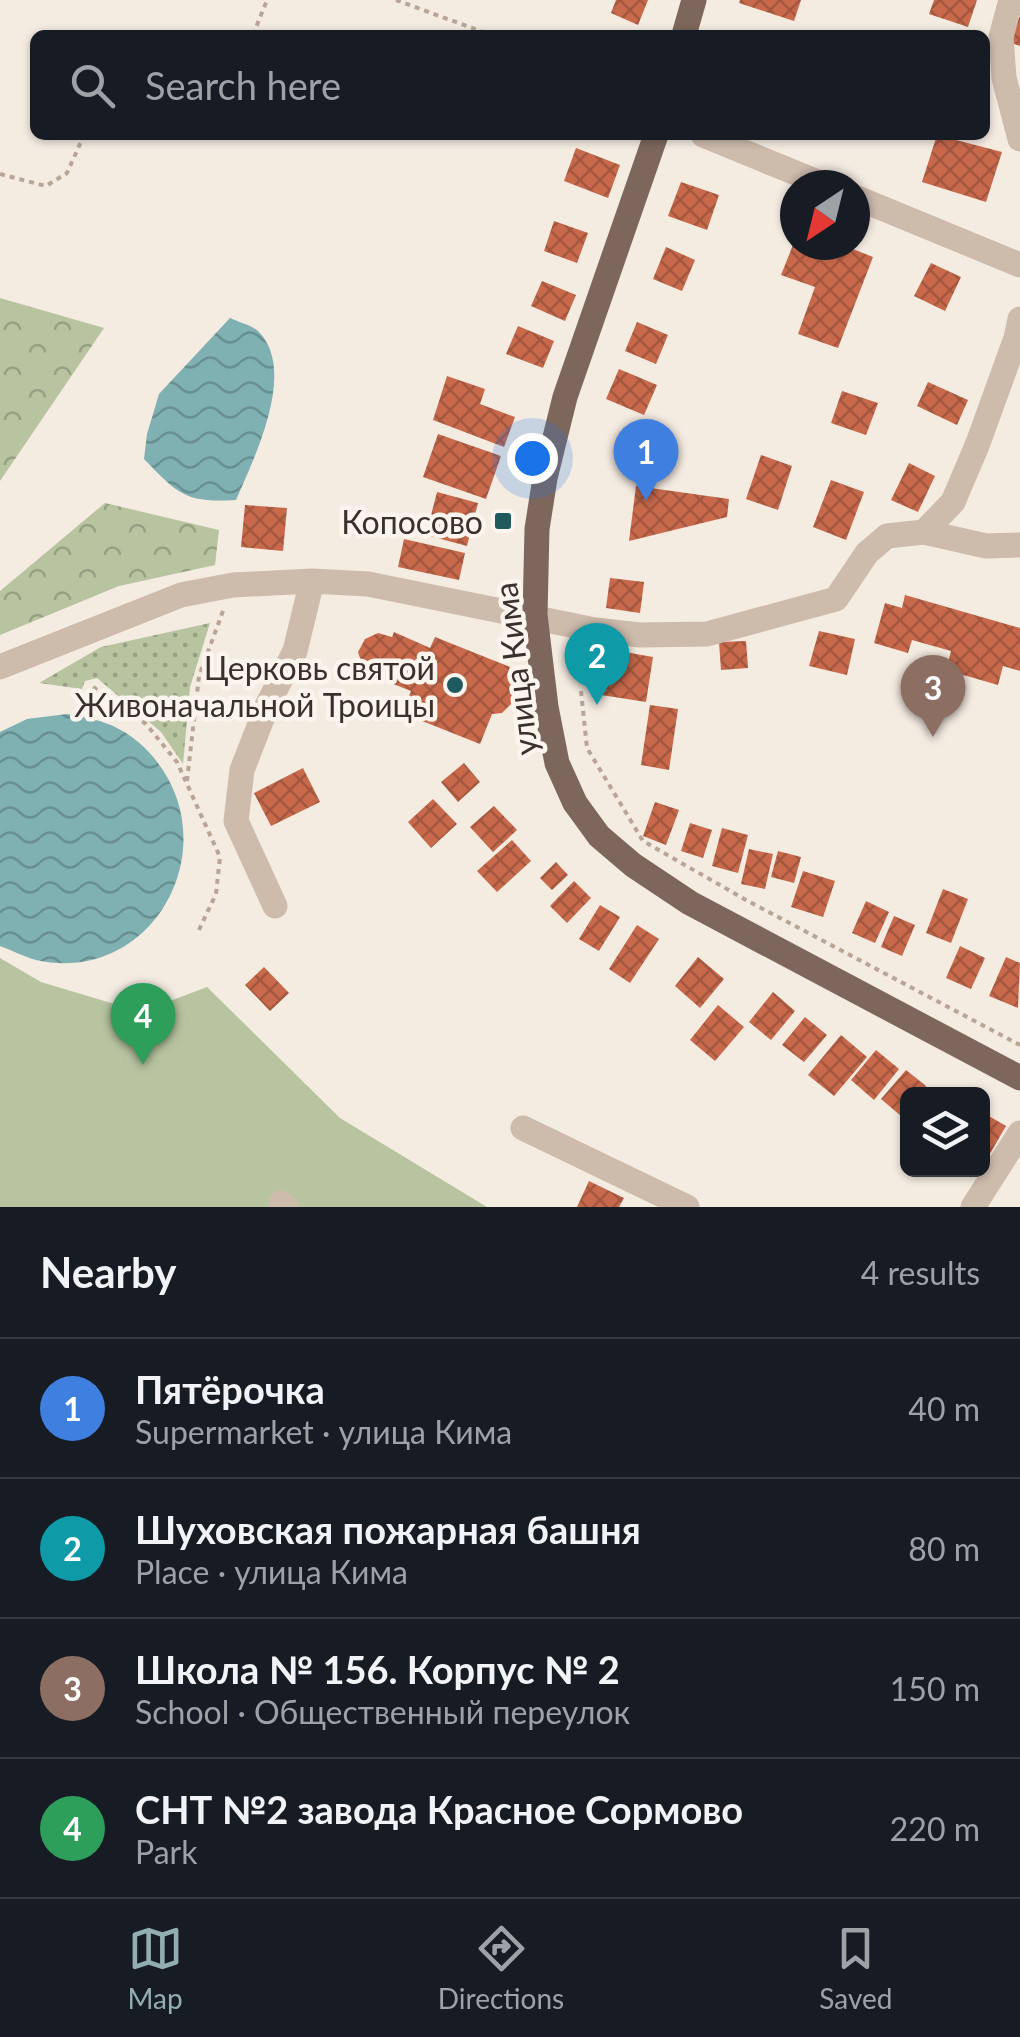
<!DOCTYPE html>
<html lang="en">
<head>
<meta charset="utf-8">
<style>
  :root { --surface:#171b24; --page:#20242c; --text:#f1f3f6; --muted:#9ea1a6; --line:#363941; --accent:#92aeb2 }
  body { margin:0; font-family:Lato,sans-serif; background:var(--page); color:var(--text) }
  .controls { position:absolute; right:30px; bottom:30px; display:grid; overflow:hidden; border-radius:15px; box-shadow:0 2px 8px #0004 }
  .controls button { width:90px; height:90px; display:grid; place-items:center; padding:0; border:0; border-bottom:2px solid var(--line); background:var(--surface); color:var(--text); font:50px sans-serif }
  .compass { position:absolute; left:780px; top:170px; width:90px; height:90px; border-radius:50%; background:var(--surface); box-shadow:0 2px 8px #0004; rotate:215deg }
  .you { position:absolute; left:532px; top:458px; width:35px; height:35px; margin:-25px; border:8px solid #fff; border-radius:50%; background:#1a73e8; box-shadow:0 0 0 15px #1a73e833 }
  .badge { display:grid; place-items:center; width:65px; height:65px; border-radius:50%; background:var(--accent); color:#fff; font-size:32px; font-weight:700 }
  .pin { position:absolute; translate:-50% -82px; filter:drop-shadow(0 2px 5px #0008) }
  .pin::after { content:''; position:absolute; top:52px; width:35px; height:30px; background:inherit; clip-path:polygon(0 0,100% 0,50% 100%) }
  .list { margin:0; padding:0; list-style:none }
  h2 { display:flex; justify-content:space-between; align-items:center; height:130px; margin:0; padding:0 40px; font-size:42px }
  h2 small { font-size:32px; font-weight:400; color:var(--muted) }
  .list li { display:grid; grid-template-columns:65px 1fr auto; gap:30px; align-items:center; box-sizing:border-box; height:140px; padding:0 40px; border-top:2px solid var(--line) }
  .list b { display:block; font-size:38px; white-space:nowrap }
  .list p { margin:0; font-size:32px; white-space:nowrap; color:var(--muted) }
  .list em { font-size:32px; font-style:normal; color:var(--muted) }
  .icon { flex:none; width:55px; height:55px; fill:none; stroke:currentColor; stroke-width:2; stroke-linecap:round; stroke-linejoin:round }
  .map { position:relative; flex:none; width:1020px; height:1207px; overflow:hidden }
  .search { position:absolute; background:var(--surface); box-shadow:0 2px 8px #0004; left:30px; right:30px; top:30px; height:110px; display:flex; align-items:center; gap:25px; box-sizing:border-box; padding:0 35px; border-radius:15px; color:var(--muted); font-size:38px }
  .sheet { height:690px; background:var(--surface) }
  nav { display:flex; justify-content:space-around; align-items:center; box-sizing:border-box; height:140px; border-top:2px solid var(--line); background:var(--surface); font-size:28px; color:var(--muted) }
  nav a { display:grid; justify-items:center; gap:5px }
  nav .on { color:var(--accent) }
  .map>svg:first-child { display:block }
  .grass { fill:url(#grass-dots) }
  .forest { fill:url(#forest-crowns) }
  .garden { fill:#b8c4a0 }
  .water { fill:url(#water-waves) }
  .building { fill:url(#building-cross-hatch) }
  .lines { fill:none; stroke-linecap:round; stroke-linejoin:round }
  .path { stroke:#b9a596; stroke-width:4; stroke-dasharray:5 5; stroke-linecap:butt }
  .minor { stroke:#cdbbac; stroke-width:25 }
  .major { stroke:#7d675c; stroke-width:25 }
  .poi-dot { fill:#1f5a5e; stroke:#fbf5ee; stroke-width:4 }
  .labels { text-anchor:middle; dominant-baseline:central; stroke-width:9; stroke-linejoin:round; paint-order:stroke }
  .poi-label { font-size:32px; fill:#3b302b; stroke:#fbf5ee; text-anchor:end }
  .street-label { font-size:32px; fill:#3b302b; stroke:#fbf5ee }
</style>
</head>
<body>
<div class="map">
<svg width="1020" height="1207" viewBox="0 0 1020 1207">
  <defs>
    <pattern id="grass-dots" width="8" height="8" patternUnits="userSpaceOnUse" patternTransform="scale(2.5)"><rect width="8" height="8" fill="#b8c4a0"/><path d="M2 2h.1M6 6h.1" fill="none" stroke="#97a083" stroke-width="1.8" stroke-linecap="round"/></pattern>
    <pattern id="forest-crowns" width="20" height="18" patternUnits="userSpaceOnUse" patternTransform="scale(2.5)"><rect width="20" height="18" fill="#b8c4a0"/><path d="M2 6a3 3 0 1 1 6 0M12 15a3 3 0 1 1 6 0" fill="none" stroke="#97a083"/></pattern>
    <pattern id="water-waves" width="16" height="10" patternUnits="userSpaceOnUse" patternTransform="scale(2.5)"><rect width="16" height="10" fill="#7fb0b2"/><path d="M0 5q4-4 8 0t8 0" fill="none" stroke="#699091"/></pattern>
    <pattern id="building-cross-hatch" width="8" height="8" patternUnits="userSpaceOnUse" patternTransform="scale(2.5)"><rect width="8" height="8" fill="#c8694b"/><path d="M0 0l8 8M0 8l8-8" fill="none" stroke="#a4573f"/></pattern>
  </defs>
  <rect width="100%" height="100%" fill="#f4ebe1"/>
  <!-- grass -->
  <path class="grass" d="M210,623L190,687L183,764L161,732L97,678L85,681L82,689L39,683L101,647Z"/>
  <!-- forest -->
  <path class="forest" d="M0,298L104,328L0,481Z
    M105,503L219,530L215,565L119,586L0,635V591Z"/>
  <!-- garden -->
  <path class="garden" d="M0,958L41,982L141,1012L207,987L340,1118L487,1207H0Z"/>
  <!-- water -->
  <path class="water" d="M230,318C238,322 251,325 258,331C298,370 254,458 236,500C185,503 178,494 144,459L147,434L159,394Z
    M67,714C80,717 93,718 105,723C124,729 142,743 154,758C228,847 153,986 36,960C24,957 12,950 0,946V732L27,719Z"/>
  <!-- building -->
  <path class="building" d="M616,0H648L638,25L611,13Z
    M740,0H801L794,21L739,3Z
    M934,0H977L968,27L929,14Z
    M1019,17H1020V46L1011,43Z
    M937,135L1002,152L986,202L922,182Z
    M576,148L620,165L608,198L564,181Z
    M681,182L719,195L707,230L668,216Z
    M554,221L588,233L577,263L544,251Z
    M793,245H843L873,257L838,348L798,334L815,287L781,275Z
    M666,247L695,260L682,291L653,279Z
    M931,263L961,277L945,311L914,296Z
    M542,281L576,295L565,321L531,306Z
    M637,322L668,335L656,364L625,351Z
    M518,326L554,341L543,368L506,354Z
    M619,369L657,385L644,415L606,399Z
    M447,376L485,389L480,404L515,417L504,447L433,420Z
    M928,382L968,400L957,425L917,406Z
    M842,391L878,403L866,435L831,423Z
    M438,434L501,456L486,499L423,477Z
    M761,455L792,466L778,510L746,499Z
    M909,463L935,476L918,512L891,500Z
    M831,480L864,492L846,540L813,527Z
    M636,486L729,499L727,517L629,541Z
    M437,492L478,503L467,546L426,535Z
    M245,505L287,508L283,551L241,547Z
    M404,539L465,553L459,580L398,567Z
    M610,578L644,582L640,613L606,608Z
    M905,595L1020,628V671L1003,666L998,685L946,670L951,651L912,640L908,653L874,643L885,603L902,608Z
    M819,631L855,639L847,675L809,666Z
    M394,632L430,648L435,637L510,667L507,675L513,680L516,699L502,713L492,714L480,744L402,713L411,691L373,676L374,672L363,667L358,652L365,639L378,633L392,637Z
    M746,641L748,668L721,670L719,642Z
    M602,648L653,657L646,702L595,694Z
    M650,705L678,709L669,770L641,765Z
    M464,763L480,782L458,802L441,782Z
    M303,768L320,802L271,826L254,793Z
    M433,799L457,824L431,848L408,822Z
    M655,802L679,810L666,845L643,836Z
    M494,806L517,830L493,852L470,827Z
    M690,823L712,830L703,858L681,851Z
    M722,828L748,835L738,873L712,866Z
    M512,840L531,861L497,892L477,871Z
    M749,849L773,854L765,889L741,884Z
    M778,851L801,857L794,883L771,877Z
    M556,862L568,875L552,890L540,878Z
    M803,871L835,881L823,917L791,907Z
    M574,881L591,898L567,923L550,906Z
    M943,889L968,899L951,943L926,933Z
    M866,901L889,912L875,943L852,933Z
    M600,905L620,917L599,951L579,939Z
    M894,916L915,925L902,956L881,947Z
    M637,925L659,939L630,983L609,969Z
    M960,946L985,958L971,989L946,978Z
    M698,957L724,979L700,1008L675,986Z
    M1006,957L1020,963L1018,1008L989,996Z
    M264,967L289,993L270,1011L245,985Z
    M773,992L795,1011L771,1040L749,1022Z
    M718,1005L744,1027L715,1061L690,1040Z
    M805,1017L827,1035L804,1062L782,1045Z
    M841,1035L867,1057L834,1096L808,1075Z
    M876,1050L899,1069L874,1100L851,1080Z
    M906,1070L926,1086L919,1094H908V1108L901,1116L881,1099Z
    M982,1112L1006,1126L988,1157L982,1153Z
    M589,1181L624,1198L619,1207H577Z"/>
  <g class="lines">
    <!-- path -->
    <path class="path" d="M396,0L491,35
      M253,35L267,0
      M0,174L46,186L67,173L84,135
      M93,687L146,724L177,762L220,857L216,894L198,932
      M581,691L587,748L643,841L746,900L1020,1045
      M187,781L199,676L223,611"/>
    <!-- minor -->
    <path class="minor" d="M1011,0L1001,37L1004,78L1020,139
      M703,135L825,185
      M855,197L1020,265
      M924,532L953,502L978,443L1016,338L1020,319
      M0,667L181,595L233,585L312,581L368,584L595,630L640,635L707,634L836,599L867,553L887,536L924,532L986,546L1020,545
      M275,906L236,821L242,770L267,706L295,651L312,581
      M523,1128L687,1207
      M281,1203L286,1207
      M973,1207L1020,1133"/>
    <!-- major -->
    <path class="major" d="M684,35L694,0
      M656,135L565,397L545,478L537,529L535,615L546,707L557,763L575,803L599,836L633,865L690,903L1020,1078"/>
  </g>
  <!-- markers -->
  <g class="poi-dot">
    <rect x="493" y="511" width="20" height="20" rx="5"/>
    <circle cx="455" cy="685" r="10"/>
  </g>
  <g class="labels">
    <!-- poi labels -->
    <g class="poi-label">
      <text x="483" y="521">Копосово</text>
      <text x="435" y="667">Церковь святой<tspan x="435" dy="37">Живоначальной Троицы</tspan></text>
    </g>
    <!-- street labels -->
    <g class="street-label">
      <text transform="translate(515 669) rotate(-97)">улица Кима</text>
    </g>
  </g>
</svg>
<div class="controls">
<button><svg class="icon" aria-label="layers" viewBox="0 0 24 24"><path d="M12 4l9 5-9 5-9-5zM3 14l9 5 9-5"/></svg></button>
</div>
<svg class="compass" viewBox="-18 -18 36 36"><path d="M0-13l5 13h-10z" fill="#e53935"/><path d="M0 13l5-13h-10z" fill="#9ea1a6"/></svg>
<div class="you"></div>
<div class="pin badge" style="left:646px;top:501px;background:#3f7fe0">1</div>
<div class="pin badge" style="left:597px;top:705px;background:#0f9aa8">2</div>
<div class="pin badge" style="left:933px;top:737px;background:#8d6e63">3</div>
<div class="pin badge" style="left:143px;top:1065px;background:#2e9e5b">4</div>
<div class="search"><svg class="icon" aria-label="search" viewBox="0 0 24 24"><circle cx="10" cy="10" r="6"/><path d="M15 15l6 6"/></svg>Search here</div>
</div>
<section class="sheet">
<h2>Nearby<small>4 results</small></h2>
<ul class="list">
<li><span class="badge" style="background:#3f7fe0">1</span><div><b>Пятёрочка</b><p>Supermarket · улица Кима</p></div><em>40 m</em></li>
<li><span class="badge" style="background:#0f9aa8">2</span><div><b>Шуховская пожарная башня</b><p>Place · улица Кима</p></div><em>80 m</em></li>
<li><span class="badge" style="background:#8d6e63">3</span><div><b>Школа № 156. Корпус № 2</b><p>School · Общественный переулок</p></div><em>150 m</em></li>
<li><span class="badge" style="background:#2e9e5b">4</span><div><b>СНТ №2 завода Красное Сормово</b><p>Park</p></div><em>220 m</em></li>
</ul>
</section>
<nav>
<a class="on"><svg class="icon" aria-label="map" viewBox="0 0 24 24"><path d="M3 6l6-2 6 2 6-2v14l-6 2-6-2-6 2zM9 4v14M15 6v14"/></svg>Map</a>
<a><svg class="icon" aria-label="directions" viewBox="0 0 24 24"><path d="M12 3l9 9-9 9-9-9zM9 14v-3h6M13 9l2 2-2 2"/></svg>Directions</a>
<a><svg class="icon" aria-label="saved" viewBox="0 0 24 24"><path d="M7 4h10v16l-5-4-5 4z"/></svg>Saved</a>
</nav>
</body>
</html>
